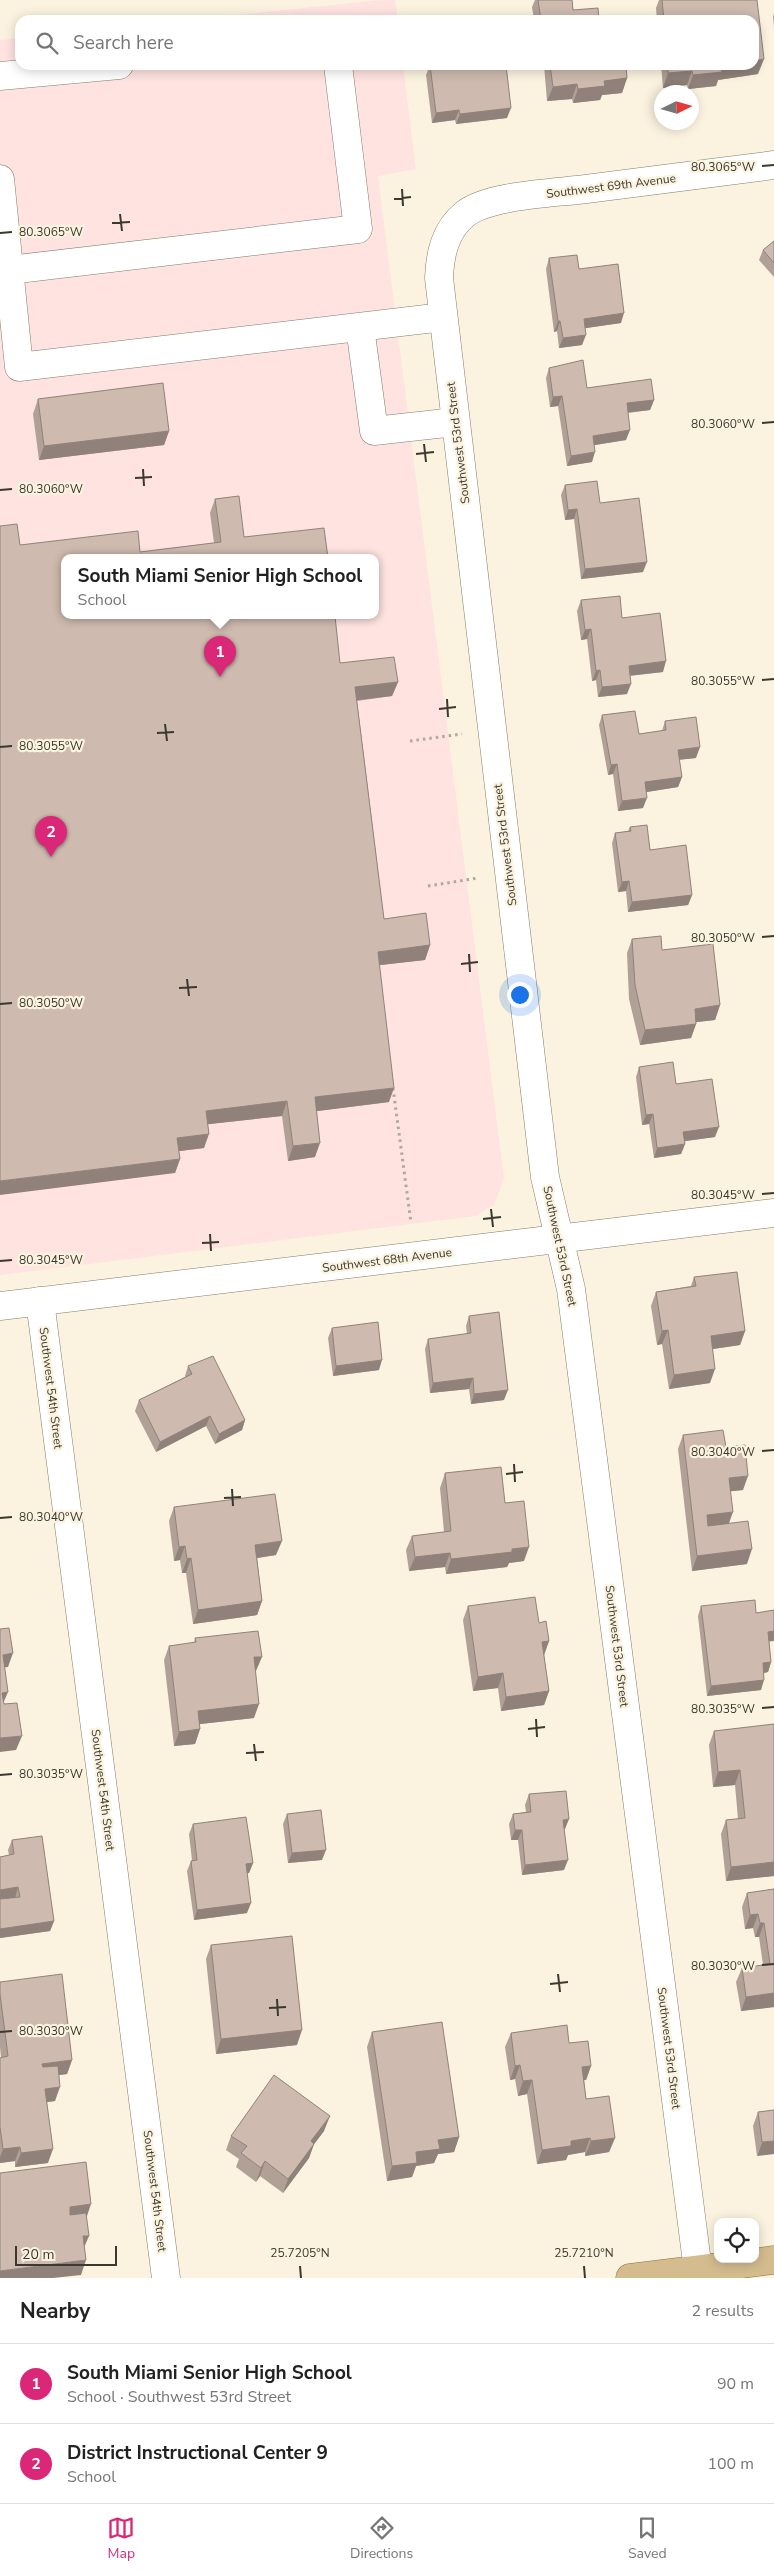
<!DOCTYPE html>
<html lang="en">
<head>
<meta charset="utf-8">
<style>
  :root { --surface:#fff; --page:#f2f2f2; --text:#222; --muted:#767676; --line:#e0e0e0; --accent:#db2777 }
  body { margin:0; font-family:"Nunito Sans",sans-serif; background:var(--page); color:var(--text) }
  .controls { position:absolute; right:15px; bottom:15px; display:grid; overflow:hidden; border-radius:10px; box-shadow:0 2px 12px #0003 }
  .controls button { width:45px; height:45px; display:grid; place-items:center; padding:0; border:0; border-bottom:1px solid var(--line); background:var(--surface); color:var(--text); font:25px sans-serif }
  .compass { position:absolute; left:654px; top:85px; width:45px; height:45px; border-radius:50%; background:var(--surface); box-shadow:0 2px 12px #0003; rotate:85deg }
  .scale { position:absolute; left:15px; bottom:12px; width:102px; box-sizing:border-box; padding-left:5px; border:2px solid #3b3830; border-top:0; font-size:14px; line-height:18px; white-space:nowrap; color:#3b3830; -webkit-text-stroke:4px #fbf3df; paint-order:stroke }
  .you { position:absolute; left:519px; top:994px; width:18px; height:18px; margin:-12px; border:4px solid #fff; border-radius:50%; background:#1a73e8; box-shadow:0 0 0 8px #1a73e833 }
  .badge { display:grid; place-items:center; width:32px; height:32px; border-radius:50%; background:var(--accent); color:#fff; font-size:16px; font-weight:700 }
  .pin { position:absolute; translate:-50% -41px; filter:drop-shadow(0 1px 2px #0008) }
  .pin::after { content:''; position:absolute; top:26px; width:18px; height:15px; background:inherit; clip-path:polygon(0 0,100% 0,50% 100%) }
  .popup { position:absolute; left:61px; top:554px; width:318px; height:65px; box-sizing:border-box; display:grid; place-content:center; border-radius:10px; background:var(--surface); filter:drop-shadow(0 1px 4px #0005); font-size:16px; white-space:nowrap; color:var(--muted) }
  .popup b { font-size:19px; color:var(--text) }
  .popup::after { content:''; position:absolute; left:50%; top:100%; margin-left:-10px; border:10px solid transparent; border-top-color:var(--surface) }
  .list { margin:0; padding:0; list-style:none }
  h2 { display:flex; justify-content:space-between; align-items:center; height:65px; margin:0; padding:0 20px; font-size:21px }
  h2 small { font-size:16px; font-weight:400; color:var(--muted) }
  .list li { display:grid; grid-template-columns:32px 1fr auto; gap:15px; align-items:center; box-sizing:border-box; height:80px; padding:0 20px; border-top:1px solid var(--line) }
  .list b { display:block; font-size:19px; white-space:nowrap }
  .list p { margin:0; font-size:16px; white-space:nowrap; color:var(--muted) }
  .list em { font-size:16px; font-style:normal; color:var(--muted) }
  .icon { flex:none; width:28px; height:28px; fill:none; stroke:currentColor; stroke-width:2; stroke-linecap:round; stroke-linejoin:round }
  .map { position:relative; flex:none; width:774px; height:2278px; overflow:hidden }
  .search { position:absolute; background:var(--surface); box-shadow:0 2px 12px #0003; left:15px; right:15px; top:15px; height:55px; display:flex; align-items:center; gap:12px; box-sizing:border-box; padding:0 18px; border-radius:15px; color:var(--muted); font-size:19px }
  .sheet { height:225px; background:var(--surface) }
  nav { display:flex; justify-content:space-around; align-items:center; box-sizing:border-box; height:70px; border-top:1px solid var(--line); background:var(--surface); font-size:14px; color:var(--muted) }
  nav a { display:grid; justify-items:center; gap:2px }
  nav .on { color:var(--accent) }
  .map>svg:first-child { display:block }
  .education { fill:#fee3e0; fill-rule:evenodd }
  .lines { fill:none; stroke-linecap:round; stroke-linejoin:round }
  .minor-casing { stroke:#847c6b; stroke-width:29 }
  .major-casing { stroke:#8c713c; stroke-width:29 }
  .path { stroke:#b0a99a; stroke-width:3; stroke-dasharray:2.5 4; stroke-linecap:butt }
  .minor { stroke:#fff; stroke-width:28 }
  .major { stroke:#d4bc8e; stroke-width:28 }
  .wall { fill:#b1a096 }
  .shaded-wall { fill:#90827a }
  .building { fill:#cebaaf; stroke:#90827a }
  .ticks { fill:none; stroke:#3b3830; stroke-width:2 }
  .labels { text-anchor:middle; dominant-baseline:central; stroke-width:4.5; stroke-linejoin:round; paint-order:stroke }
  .street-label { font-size:12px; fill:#3b3830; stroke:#fbf3df }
  .ticks-label { font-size:12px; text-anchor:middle; fill:#3b3830; stroke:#fbf3df; stroke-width:4.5; stroke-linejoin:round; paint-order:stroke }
</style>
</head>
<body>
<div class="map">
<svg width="774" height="2278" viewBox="0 0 774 2278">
  <rect width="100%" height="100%" fill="#fbf3df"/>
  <!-- education -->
  <path class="education" d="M380,0H395L398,20H190Z
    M20,38V65H403L416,169L378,176L504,1179L494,1205L475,1216L0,1275V40ZM65,558H375V616H65Z"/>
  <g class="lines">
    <!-- minor casing -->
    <g class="minor-casing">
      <path id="minor" d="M0,76L119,65
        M0,179L19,367L443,317
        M9,270L358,229L338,65
        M360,327L374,431L455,422
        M40,1301L166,2278
        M0,1306L774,1213
        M698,2270L571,1289L545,1177L439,278C440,254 445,230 465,214C488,195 555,193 586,189C649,181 711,173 774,165"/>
    </g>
    <!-- major casing -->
    <g class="major-casing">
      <path id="major" d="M630,2278L774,2260"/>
    </g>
    <!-- path -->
    <path class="path" d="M410,741L462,734
      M428,886L478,878
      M393,1088L411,1223"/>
    <!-- minor -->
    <use href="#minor" class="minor"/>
    <!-- major -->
    <use href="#major" class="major"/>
  </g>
  <!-- wall -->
  <path class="wall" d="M535,0H572L573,10L599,20H534L532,7Z
    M659,0H757L758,74L718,80L716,86L688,89L687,85L663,88L661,65H754V20H657L656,8Z
    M774,13V27L773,17Z
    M430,65L507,118L456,124L455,120L432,123L426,75Z
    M544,65H626L627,78L622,93L602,95L600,100L573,103L572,99L547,101Z
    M774,241V277L759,260L763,250Z
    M549,258L579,269L621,323L585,328L582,345L559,348L557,331L554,332L546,269Z
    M549,368L587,388L654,400L650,410L628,413L626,440L594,445L592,462L567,466L558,406L550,407L546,378Z
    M38,399L169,431L164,445L39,460L33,414Z
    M565,485L643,572L581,579L574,519L565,520L561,495Z
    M215,499L340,663L398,682L392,696L357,701L384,919L430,945L425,960L379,965L389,1102L317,1111L315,1157L288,1161L282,1116L208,1124L204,1148L179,1151L180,1159L175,1173L20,545L140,552L214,543L210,513Z
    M581,600L622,618L663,672L630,676L627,694L598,697L596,680L592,681L587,639L581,640L577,611Z
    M602,715L639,734L662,731L665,721L696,758L679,760L682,777L678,787L646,792L643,808L618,811L613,774L608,775L599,725Z
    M630,827L650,850L692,895L688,905L628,912L626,891L618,892L612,843L615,833L628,831Z
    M632,939L662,950L720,1005L715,1020L696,1022V1024L691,1038L640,1045L629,999L627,953Z
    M639,1067L676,1084L715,1137L684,1141L685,1144L681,1154L654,1158L649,1124L642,1125L636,1077Z
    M694,1277L745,1331L740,1345L713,1349L710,1383L669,1389L662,1344L657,1345L651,1306L656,1292L691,1286Z
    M469,1316L504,1400L471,1404L469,1389L430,1393L425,1349L428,1339L467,1334L466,1326Z
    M332,1328L379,1370L333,1376L328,1338Z
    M188,1366L245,1420L242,1430L215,1444L206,1426L156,1452L135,1411L139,1400L185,1377V1376Z
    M683,1435L726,1447L743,1490L730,1491L729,1524L747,1564L692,1571L678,1449Z
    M445,1473L505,1503L524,1561L509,1563L507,1567L446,1574L445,1567L409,1571L406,1550L412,1536L444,1532L440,1488Z
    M174,1507L276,1555L257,1558L262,1601L257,1615L193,1624L186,1573H182L180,1560L174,1561L169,1521Z
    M468,1606L539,1623L549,1641L544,1655L549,1691L544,1705L501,1711L498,1688L473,1691L463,1620Z
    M701,1606L756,1613L774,1610V1641H769L771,1662L768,1672L764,1673L761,1690L707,1696L698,1616Z
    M195,1638L256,1671L254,1718L199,1724L200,1729L195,1744L174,1746L164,1660L169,1646L194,1643Z
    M774,1724V1876L726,1881L721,1834L726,1820L738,1819L735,1785L713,1787L709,1745L714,1731Z
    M529,1794L565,1829H564V1870L522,1875L518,1840H511L509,1824L513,1814L526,1812L525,1805Z
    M287,1814L322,1860L288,1863L283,1824Z
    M193,1824L253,1863L249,1873H247V1913L194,1920L187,1871L191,1861L192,1860L189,1834Z
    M12,1840L54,1921L50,1931L0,1938V1857L9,1855L8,1850Z
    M774,1889V2007L741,2011L736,1982L742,1968L763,1965L759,1937H755L753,1928L745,1929L742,1907L747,1893Z
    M211,1945L297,2045L216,2054L206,1959Z
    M0,1982L72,2060L67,2074L59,2075L55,2101L47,2102L48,2163L15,2167V2161L0,2163V2058H1L0,2047Z
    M372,2032L459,2137L454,2152L438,2154L434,2163L416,2166L412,2177L387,2181L367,2047Z
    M511,2033L569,2043L591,2066L586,2080H584L586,2099L615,2138L609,2152L585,2156V2152L568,2155L566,2160L537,2164L527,2094L518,2096L515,2079L510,2080L505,2047Z
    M774,2110L757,2156L753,2126L758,2112Z
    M324,2131L314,2144L309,2158L283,2193L260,2176L256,2182L236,2167L239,2159L226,2150L231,2136Z"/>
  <!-- shaded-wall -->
  <path class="shaded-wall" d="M764,59L758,74L718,80L716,86L688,89L693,75L721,67L731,65H754V61Z
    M692,71L687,85L663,88L668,73Z
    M627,78L622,93L602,95L600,100L573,103L578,89L604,81Z
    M577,84L572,99L547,101L553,87Z
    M511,108L507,118L456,124L460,114Z
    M459,110L455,120L432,123L436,113Z
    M624,313L621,323L580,329L584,319Z
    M558,321H560L557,331L554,332Z
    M586,335L582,345L559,348L563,338Z
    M562,396L558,406L550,407L553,397Z
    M654,400L650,410L623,413L627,403Z
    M630,430L626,440L589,446L593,436Z
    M169,431L164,445L39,460L44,446Z
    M595,452L592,462L567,466L571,456Z
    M577,509L574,519L565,520L568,510Z
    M647,562L643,572L581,579L585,569Z
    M591,629L587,639L581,640L585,630Z
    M666,661L663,672L625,676L629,666Z
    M600,670L596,680L592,681L596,671Z
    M398,682L392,696L350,701L355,687Z
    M631,684L627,694L598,697L602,687Z
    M700,747L696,758L674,760L678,750Z
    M617,764L613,774L608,775L611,765Z
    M682,777L678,787L641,793L645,782Z
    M647,798L643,808L618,811L622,801Z
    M629,881L626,891L618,892L622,882Z
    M692,895L688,905L628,912L632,902Z
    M430,945L425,960L372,966L378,952Z
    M720,1005L715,1020L689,1023L695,1009Z
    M696,1024L691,1038L640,1045L645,1030Z
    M394,1088L389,1102L310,1112L315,1097Z
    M287,1101L282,1116L201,1125L206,1111Z
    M653,1114L649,1124L642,1125L646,1115Z
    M719,1127L715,1137L679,1142L683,1132Z
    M209,1134L204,1148L172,1152L177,1138Z
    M320,1143L315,1157L288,1161L293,1146Z
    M685,1144L681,1154L654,1158L657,1148Z
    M180,1159L175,1173L0,1195V1181Z
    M668,1330L662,1344L657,1345L662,1331Z
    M745,1331L740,1345L706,1350L711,1336Z
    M382,1360L379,1370L333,1376L336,1366Z
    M715,1369L710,1383L669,1389L674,1375Z
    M473,1378L469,1389L430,1393L433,1383Z
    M508,1390L504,1400L471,1404L474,1394Z
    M210,1416L206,1426L156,1452L160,1442Z
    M245,1420L242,1430L215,1444L219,1434Z
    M748,1476L743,1490L724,1492L729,1478Z
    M733,1512L728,1526L702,1529L707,1515Z
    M282,1541L276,1555L250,1559L255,1545Z
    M185,1546L180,1560L174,1561L179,1547Z
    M529,1547L524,1561L509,1563L507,1567L446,1574L451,1559L512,1549Z
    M752,1549L747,1564L692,1571L697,1556Z
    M450,1553L445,1567L409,1571L415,1557Z
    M191,1558L186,1573H182L187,1559Z
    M262,1601L257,1615L193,1624L198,1610Z
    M774,1631V1641L764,1642L768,1632Z
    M549,1641L544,1655L542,1642Z
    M13,1653L8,1667L0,1668L3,1655Z
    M254,1657H262L256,1671H249Z
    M771,1662L768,1672L759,1674L763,1663Z
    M503,1673L498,1688L473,1691L478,1677Z
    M764,1680L761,1690L707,1696L711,1686Z
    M549,1691L544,1705L501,1711L506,1697Z
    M8,1692L2,1706V1693Z
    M259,1704L254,1718L192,1725L198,1711Z
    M200,1729L195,1744L174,1746L179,1732Z
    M22,1736L16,1750L0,1752V1738Z
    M740,1770L735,1785L713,1787L718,1772Z
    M569,1819L565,1829L560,1830L563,1820Z
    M515,1830H522L518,1840H511Z
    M326,1850L322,1860L288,1863L292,1853Z
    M568,1860L564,1870L522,1875L525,1865Z
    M774,1862V1876L726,1881L731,1867Z
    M253,1863L249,1873L242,1874L246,1864Z
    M18,1887L15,1898L0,1900V1890Z
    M251,1903L247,1913L194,1920L197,1910Z
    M758,1914L753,1928L745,1929L750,1915Z
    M54,1921L50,1931L0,1938V1929Z
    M760,1923H764L759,1937H755Z
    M774,1993V2007L741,2011L746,1997Z
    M302,2030L297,2045L216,2054L221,2039Z
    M72,2060L67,2074L37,2078L42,2064Z
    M520,2065L515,2079L510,2080L515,2066Z
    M591,2066L586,2080L577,2081L582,2067Z
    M532,2080L527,2094L518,2096L523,2081Z
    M60,2087L55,2101L40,2103L45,2089Z
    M330,2116L324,2131L306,2155L311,2141Z
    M459,2137L454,2152L438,2154L434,2163L416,2166L412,2177L387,2181L392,2166L438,2140Z
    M590,2138L585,2152L568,2155L566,2160L537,2164L542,2150L571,2141Z
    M615,2138L609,2152L585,2156L591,2141Z
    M774,2141V2154L757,2156L762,2142Z
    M314,2144L309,2158L283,2193L288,2179Z
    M20,2147L15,2161L0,2163V2157L3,2149Z
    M53,2149L48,2163L15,2167L21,2153Z
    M265,2161L260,2176L256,2182L261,2168Z
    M91,2204L86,2219L64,2221L70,2207Z
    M83,2236H89L83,2250Z
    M86,2260L81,2275L53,2278H0V2271Z"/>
  <!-- building -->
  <path class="building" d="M538,0H572L573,10L598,8L599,20H541Z
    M662,0H757L764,59L754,61V20H664Z
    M430,65H506L511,108L460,114L459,110L436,113Z
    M550,65H626L627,78L604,81L605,86L578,89L577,84L553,87Z
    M668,65H731L721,67L722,72L693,75L692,71L668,73Z
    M774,241V263L763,250Z
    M577,255L579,269L618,264L624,313L584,319L586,335L563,338L560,321H558L549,258Z
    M583,360L587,388L651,379L654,400L627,403L630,430L593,436L595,452L571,456L562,396L553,397L549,368Z
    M163,383L169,431L44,446L38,399Z
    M597,481L600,503L639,498L647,562L585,569L577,509L568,510L565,485Z
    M239,496L244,537L324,528L328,558H65V616H335L340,663L394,657L398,682L355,687L384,919L426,913L430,945L378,952L394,1088L315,1097L320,1143L293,1146L287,1101L206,1111L209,1134L177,1138L180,1159L0,1181V526L17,524L20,545L138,531L140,552L221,542L215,499Z
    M620,596L622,618L660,613L666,661L629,666L631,684L602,687L600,670L596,671L591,629L585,630L581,600Z
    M635,711L639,734L666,730L665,721L696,717L700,747L678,750L682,777L645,782L647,798L622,801L617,764L611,765L602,715Z
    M647,825L650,850L686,845L692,895L632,902L629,881L622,882L615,833L631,831L630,827Z
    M661,936L662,950L713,944L720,1005L695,1009L696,1024L645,1030L635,985L632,939Z
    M673,1062L676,1084L712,1079L719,1127L683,1132L685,1144L657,1148L653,1114L646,1115L639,1067Z
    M737,1272L745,1331L711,1336L715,1369L674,1375L668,1330L662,1331L656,1292L696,1286L694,1277Z
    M499,1312L508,1390L474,1394L473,1378L433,1383L428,1339L471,1333L469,1316Z
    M378,1322L382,1360L336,1366L332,1328Z
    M213,1356L245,1420L219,1434L210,1416L160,1442L139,1400L192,1374L188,1366Z
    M723,1430L726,1447L745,1445L748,1476L729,1478L733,1512L707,1515L708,1526L748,1521L752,1549L697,1556L683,1435Z
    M501,1467L505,1503L524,1501L529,1547L512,1549V1552L451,1559L450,1553L415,1557L412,1536L451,1531L445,1473Z
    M275,1494L282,1541L255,1545L262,1601L198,1610L191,1558L187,1559L185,1546L179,1547L174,1507Z
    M535,1597L539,1623L546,1621L549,1641L542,1642L549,1691L506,1697L503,1673L478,1677L468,1606Z
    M755,1600L756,1613L774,1610V1631L768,1632L771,1662L763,1663L764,1680L711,1686L701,1606Z
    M9,1628L13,1653L3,1655L8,1692L2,1693L4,1704L17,1703L22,1736L0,1738V1629Z
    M258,1631L262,1657H254L259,1704L198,1711L200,1729L179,1732L169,1646L196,1642L195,1638Z
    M774,1724V1862L731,1867L726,1820L745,1818L740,1770L718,1772L714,1731Z
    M566,1791L569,1819L563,1820L568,1860L525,1865L522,1830H515L513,1814L531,1812L529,1794Z
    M321,1810L326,1850L292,1853L287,1814Z
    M246,1817L253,1863L246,1864L251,1903L197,1910L191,1861L197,1860L193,1824Z
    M42,1836L54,1921L0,1929V1899L20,1897L18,1887L0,1890V1857L14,1854L12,1840Z
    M774,1889V1993L746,1997L742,1968L770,1964L764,1923H760L758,1914L750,1915L747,1893Z
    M292,1936L302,2030L221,2039L211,1945Z
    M62,1974L72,2060L42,2064L43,2067L58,2066L60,2087L45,2089L53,2149L21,2153L20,2147L3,2149L0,2127V2058L8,2056L0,1994V1982Z
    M442,2022L459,2137L438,2140L440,2149L416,2152L417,2163L392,2166L372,2032Z
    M567,2025L569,2043L588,2041L591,2066L582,2067L586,2099L609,2096L615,2138L591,2141L590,2138L571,2141V2146L542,2150L532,2080L523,2081L520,2065L515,2066L511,2033Z
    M274,2075L330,2116L311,2141L314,2144L288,2179L265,2161L261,2168L241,2153L247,2146L231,2136Z
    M774,2110V2141L762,2142L758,2112Z
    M86,2162L91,2204L70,2207V2215L86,2213L89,2236H83L86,2260L0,2271V2173Z"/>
  <!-- ticks -->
  <path class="ticks" d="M762,166L774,165M402,189L403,206M394,199L411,197M120,214L122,231M112,223L130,222M0,233L12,232M762,423L774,422M424,444L426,462M416,454L434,452M143,469L144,486M135,478L152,477M0,490L12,489M762,680L774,679M447,699L448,717M439,709L456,707M165,724L167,741M157,733L174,732M0,747L12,746M762,937L774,936M469,954L470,972M461,964L478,962M187,979L189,996M179,988L197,987M0,1004L12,1003M762,1194L774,1193M491,1209L493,1227M483,1219L501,1217M210,1234L211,1251M202,1243L219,1242M0,1261L12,1260M762,1451L774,1450M514,1464L515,1482M506,1474L523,1472M232,1489L233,1506M224,1498L241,1497M0,1518L12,1517M762,1708L774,1707M536,1719L537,1737M528,1729L545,1727M254,1744L256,1761M246,1753L264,1752M0,1775L12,1774M762,1965L774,1964M558,1974L560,1992M550,1984L568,1982M277,1999L278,2016M269,2008L286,2007M0,2032L12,2031M300,2266L301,2278M584,2266L585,2278"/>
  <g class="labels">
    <!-- street labels -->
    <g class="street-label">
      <text transform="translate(611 186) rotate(-7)">Southwest 69th Avenue</text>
      <text transform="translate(458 443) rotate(-97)">Southwest 53rd Street</text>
      <text transform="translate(505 845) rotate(-97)">Southwest 53rd Street</text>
      <text transform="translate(560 1246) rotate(78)">Southwest 53rd Street</text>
      <text transform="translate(387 1260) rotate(-7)">Southwest 68th Avenue</text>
      <text transform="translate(51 1388) rotate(83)">Southwest 54th Street</text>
      <text transform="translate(617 1646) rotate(83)">Southwest 53rd Street</text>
      <text transform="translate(103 1790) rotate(83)">Southwest 54th Street</text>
      <text transform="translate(669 2048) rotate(83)">Southwest 53rd Street</text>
      <text transform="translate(155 2191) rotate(83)">Southwest 54th Street</text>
    </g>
  </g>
  <g class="ticks-label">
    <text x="723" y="171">80.3065°W</text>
    <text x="51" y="236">80.3065°W</text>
    <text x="723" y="428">80.3060°W</text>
    <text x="51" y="493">80.3060°W</text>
    <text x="723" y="685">80.3055°W</text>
    <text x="51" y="750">80.3055°W</text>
    <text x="723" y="942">80.3050°W</text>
    <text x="51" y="1007">80.3050°W</text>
    <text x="723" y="1199">80.3045°W</text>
    <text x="51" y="1264">80.3045°W</text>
    <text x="723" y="1456">80.3040°W</text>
    <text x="51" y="1521">80.3040°W</text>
    <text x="723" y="1713">80.3035°W</text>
    <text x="51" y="1778">80.3035°W</text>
    <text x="723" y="1970">80.3030°W</text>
    <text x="51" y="2035">80.3030°W</text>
    <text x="300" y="2257">25.7205°N</text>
    <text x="584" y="2257">25.7210°N</text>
  </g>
</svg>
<div class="controls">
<button><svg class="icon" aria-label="locate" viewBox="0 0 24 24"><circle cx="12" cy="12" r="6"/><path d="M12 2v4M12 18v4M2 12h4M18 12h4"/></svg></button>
</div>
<svg class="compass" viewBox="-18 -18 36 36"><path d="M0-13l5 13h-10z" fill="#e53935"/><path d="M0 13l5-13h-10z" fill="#767676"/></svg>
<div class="scale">20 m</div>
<div class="you"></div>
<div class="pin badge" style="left:220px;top:677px">1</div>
<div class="popup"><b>South Miami Senior High School</b>School</div>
<div class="pin badge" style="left:51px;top:857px">2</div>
<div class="search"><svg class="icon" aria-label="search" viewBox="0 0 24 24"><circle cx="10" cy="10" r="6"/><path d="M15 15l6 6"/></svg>Search here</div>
</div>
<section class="sheet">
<h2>Nearby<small>2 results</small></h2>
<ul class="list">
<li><span class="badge">1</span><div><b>South Miami Senior High School</b><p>School · Southwest 53rd Street</p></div><em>90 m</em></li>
<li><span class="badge">2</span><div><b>District Instructional Center 9</b><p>School</p></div><em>100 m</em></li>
</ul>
</section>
<nav>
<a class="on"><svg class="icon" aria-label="map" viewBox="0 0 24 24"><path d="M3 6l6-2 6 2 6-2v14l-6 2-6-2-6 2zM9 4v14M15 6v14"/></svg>Map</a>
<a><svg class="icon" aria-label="directions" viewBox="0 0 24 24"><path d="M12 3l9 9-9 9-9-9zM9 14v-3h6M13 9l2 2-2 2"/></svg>Directions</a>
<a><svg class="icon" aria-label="saved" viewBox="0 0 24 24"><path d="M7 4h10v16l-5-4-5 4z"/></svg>Saved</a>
</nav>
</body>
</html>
